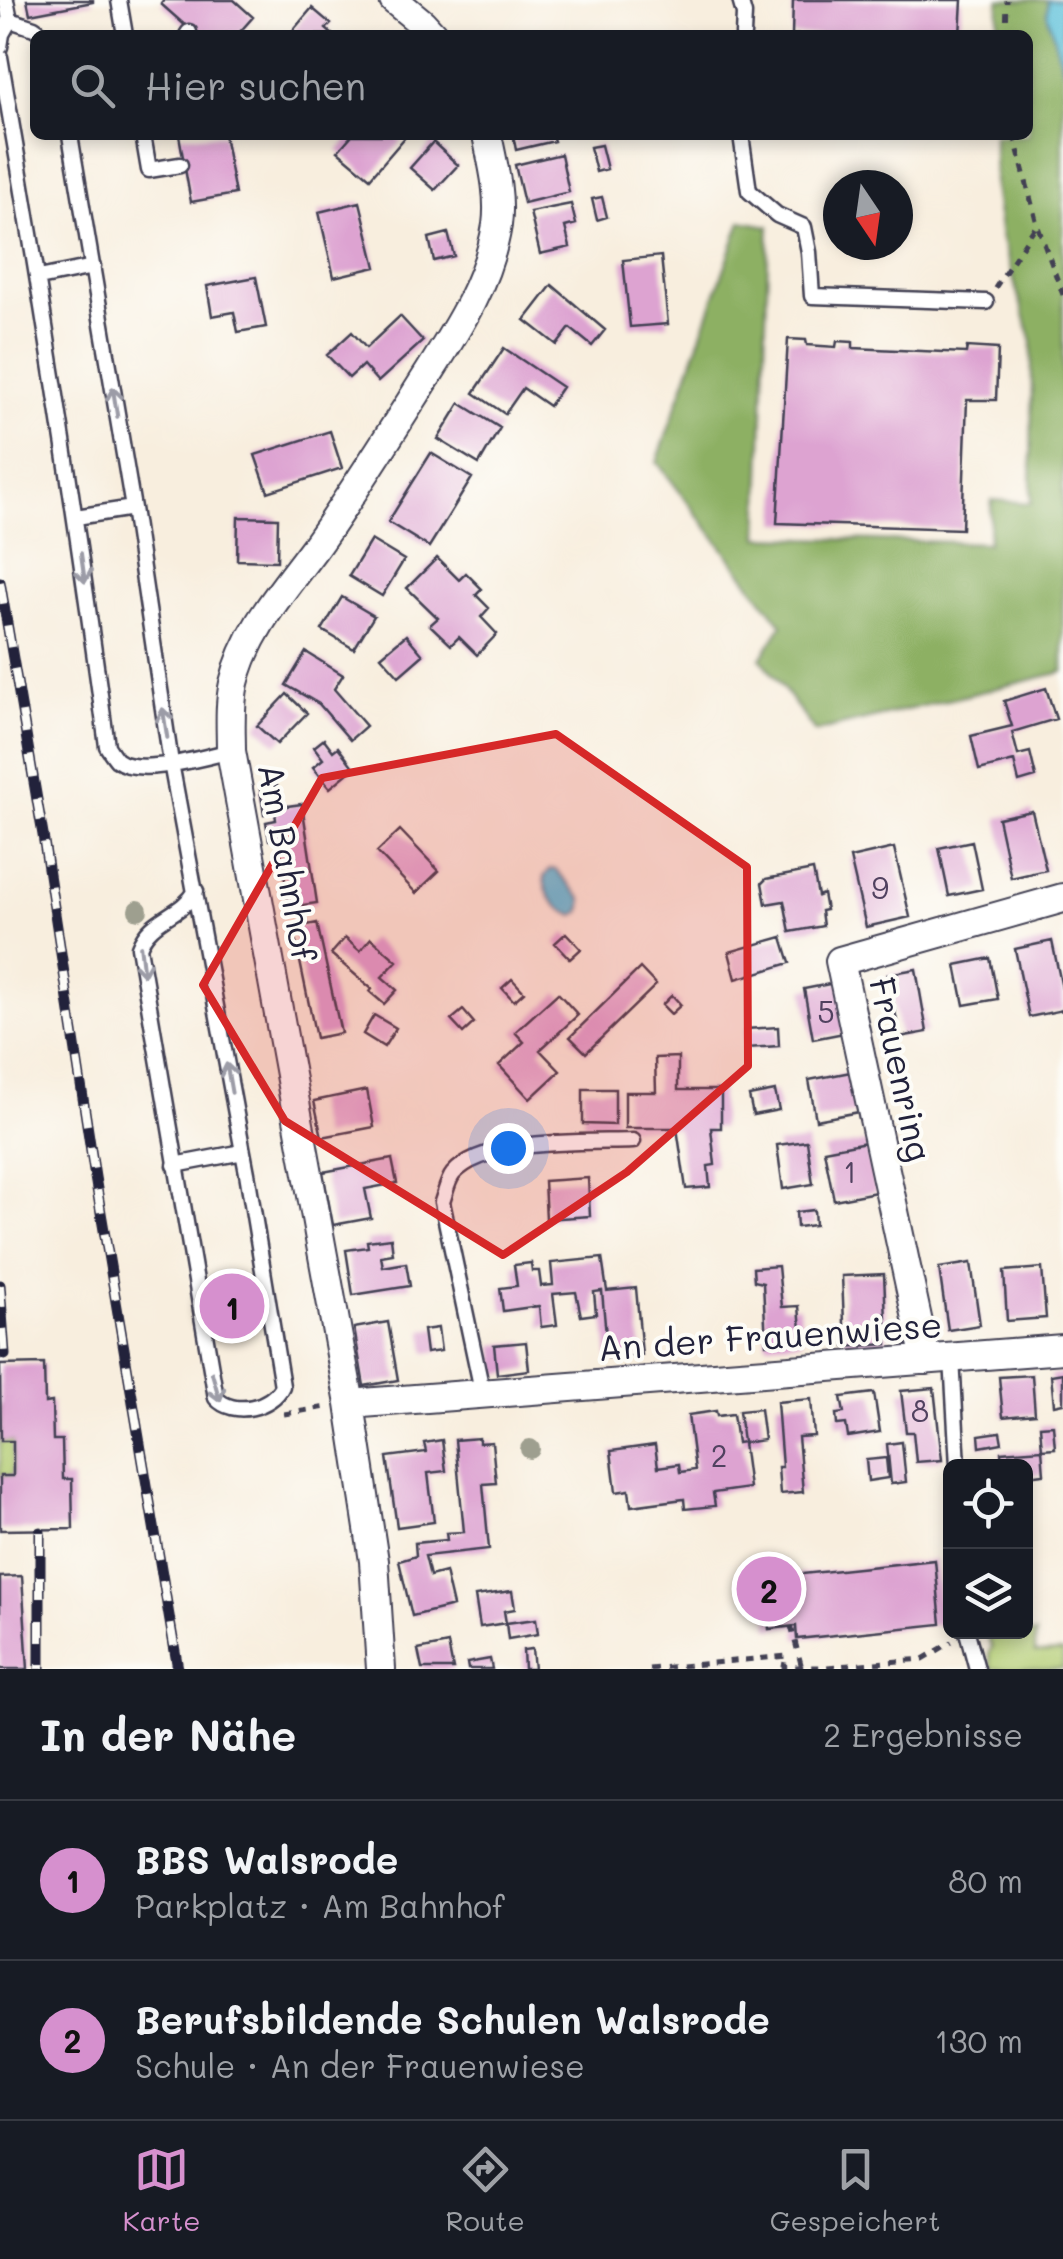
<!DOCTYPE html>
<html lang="de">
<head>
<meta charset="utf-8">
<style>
  :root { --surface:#171b24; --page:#242831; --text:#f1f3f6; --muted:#9ea1a6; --line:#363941; --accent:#d690ce }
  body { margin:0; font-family:Mali,sans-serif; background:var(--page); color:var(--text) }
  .controls { position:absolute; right:30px; bottom:30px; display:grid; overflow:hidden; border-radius:15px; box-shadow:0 5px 15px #0003 }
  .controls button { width:90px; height:90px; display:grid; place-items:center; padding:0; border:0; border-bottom:2px solid var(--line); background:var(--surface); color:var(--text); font:50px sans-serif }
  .compass { position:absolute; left:823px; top:170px; width:90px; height:90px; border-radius:50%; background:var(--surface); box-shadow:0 5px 15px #0003; rotate:167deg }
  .you { position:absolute; left:508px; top:1148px; width:35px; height:35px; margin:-25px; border:8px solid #fff; border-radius:50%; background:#1a73e8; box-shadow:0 0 0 15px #1a73e833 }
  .badge { display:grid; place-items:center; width:65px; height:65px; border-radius:50%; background:var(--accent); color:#111; font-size:32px; font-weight:700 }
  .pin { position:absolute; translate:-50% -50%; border:5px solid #fff; box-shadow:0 2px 10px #0006 }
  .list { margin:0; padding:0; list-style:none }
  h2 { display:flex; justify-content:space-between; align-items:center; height:130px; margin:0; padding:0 40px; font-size:42px }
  h2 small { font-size:32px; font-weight:400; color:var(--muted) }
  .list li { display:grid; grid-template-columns:65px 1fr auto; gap:30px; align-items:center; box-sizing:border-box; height:160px; padding:0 40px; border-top:2px solid var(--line) }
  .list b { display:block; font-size:38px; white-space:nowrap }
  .list p { margin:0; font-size:32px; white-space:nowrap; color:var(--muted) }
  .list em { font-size:32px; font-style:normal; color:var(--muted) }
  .icon { flex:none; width:55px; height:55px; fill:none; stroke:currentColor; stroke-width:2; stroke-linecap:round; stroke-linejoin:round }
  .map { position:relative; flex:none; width:1063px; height:1669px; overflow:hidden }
  .search { position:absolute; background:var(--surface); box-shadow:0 5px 15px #0003; left:30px; right:30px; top:30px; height:110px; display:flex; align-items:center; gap:25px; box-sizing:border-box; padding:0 35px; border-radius:15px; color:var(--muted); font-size:38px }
  .sheet { height:450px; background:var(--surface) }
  nav { display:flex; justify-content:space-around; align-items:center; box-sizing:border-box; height:140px; border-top:2px solid var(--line); background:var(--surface); font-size:28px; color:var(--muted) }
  nav a { display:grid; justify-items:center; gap:5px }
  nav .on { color:var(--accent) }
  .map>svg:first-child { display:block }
  .green { fill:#b2cc72; stroke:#6a7756; stroke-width:2.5 }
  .forest { fill:#8db064; stroke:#586950; stroke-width:2.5 }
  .water { fill:#5dc1da; stroke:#40728a; stroke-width:2.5 }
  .building { fill:#dda3d1 }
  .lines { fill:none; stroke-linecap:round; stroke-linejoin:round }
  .lane-casing { stroke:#424153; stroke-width:19 }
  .street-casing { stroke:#424153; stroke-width:32 }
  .path { stroke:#424153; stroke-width:5; stroke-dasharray:8 8; stroke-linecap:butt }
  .lane { stroke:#fff; stroke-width:14 }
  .street { stroke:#fff; stroke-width:28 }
  .rail-casing { stroke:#22223b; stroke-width:11 }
  .rail { stroke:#fdfcf7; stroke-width:8; stroke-dasharray:22; stroke-linecap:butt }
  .tree { fill:#9e9f8f }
  .oneway { stroke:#9c9ca7 }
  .marked { fill:#d62828; fill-opacity:0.2; stroke:#d62828; stroke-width:8; stroke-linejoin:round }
  .labels { text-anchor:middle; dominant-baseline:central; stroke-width:8; stroke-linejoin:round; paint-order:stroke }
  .number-label { font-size:30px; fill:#514260 }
  .street-label { font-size:35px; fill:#22223b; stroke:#fdfcf7 }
</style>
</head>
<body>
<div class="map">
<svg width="1063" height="1669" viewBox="0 0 1063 1669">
  <rect width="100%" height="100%" fill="#fdfcf7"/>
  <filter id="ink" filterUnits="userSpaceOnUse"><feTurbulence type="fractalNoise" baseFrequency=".01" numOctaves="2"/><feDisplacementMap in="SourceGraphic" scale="20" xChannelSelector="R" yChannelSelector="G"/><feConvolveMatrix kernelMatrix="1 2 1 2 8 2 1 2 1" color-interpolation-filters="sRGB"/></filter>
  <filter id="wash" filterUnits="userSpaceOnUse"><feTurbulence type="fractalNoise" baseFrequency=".0048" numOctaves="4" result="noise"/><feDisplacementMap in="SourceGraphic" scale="40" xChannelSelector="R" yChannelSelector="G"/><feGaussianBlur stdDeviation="2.25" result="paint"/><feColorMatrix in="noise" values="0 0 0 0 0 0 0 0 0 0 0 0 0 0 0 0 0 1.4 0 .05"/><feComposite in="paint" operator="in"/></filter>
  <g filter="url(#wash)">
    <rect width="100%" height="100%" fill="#f8eede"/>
    <!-- green -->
    <path class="green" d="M0,1404L1,1441H13V1476H0Z
      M1035,1634V1653L1063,1652V1669H991L989,1653L992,1647L988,1638Z"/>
    <!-- forest -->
    <path class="forest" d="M999,0H1048L1047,13L1063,70V672L815,732L761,658L782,625L657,462L741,221L769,226L759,537L988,543L992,500L1031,503L1032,342L1001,237L994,186V135H1028V35H998Z"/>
    <!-- water -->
    <path class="water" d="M1048,0H1063V70L1047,13Z
      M550,869L556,870L582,899C583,906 582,913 575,916C556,909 545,897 544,877Z"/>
    <g id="blocks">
      <!-- building -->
      <path class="building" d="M27,0H93V2L30,14Z
        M164,0H234L253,17L237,35H196L161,4Z
        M793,0H962L960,35H792Z
        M312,8L331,24L326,29L333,35H289Z
        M179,135H224L235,194L191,202Z
        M352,135H407L370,178L338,151Z
        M513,135H552L554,141L516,150Z
        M433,142L458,165L435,190L410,168Z
        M601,145L607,169L596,172L590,147Z
        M561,154L569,192L524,203L515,165Z
        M602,197L607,217L597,220L592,199Z
        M360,202L376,267L334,277L319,212Z
        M571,204L576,224L565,227L570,247L540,254L530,212Z
        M448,233L454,256L434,261L429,238Z
        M661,256L668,324L630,327L623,260Z
        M256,277L266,327L238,332L234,312L212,316L207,286Z
        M552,285L605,330L592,346L570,328L557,345L525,320Z
        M400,316L423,341L378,382L363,365L349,378L327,355L352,332L366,348Z
        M788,339L806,340L807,345L836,347L837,341L853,342V348L966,353L967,347L998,349L996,400H967L962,529L777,523Z
        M504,348L562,387L549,406L523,388L505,414L474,393Z
        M460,403L500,428L479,464L438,439Z
        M330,431L342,468L268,492L255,455Z
        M431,453L472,478L429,547L388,522Z
        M238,517L278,518L277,561L237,560Z
        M371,540L404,560L382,596L349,576Z
        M437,558L459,580L466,573L482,589L476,595L489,608L481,617L497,634L477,655L459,637L451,645L430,625L438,618L407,588Z
        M342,597L374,616L354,649L322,630Z
        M406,635L423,655L399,676L381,656Z
        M306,652L343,675L334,689L366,726L350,740L319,704L286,685Z
        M1046,688L1056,719L1012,732L1018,755L1030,752L1036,777L1019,782L1014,761L979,770L971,736L1012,726L1004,701Z
        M287,694L307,713L277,744L257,726Z
        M324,739L333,751L338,747L354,768L330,788L313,767L323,759L314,747Z
        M277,786L280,807L302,804L317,903L289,907L279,839L269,840L266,822L276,820L275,812L264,814L260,789Z
        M1032,811L1046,870L1011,878L998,818Z
        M400,830L439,871L416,893L377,852Z
        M972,841L982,889L949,896L939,848Z
        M894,848L910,917L866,927L850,858Z
        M813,870L818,896L823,894L826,910L821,911L823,926L790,932L784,901L766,904L762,883L766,879Z
        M317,923L341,1033L316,1038L293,928Z
        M566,933L581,949L570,959L555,943Z
        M782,937L790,963L736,979L729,952Z
        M345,938L360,951L371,938L397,961L382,977L397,990L384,1004L370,992L372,989L331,954Z
        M1052,941L1063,993V1010L1029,1017L1015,949Z
        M990,958L998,999L964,1005L956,965Z
        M640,968L656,985L586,1053L570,1037Z
        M916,969L927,1032L900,1037L888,974Z
        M512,979L524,992L514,1001L502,988Z
        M840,982L849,1032L813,1039L804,989Z
        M558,993L578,1015L540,1050L560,1071L530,1099L499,1065L524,1042L515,1032Z
        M672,995L681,1005L671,1014L662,1005Z
        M463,1010L474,1023L463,1033L451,1020Z
        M374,1015L396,1028L384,1047L363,1034Z
        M778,1027L779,1046L746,1048L745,1029Z
        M678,1057V1090H721V1128H711L715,1165L708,1166L710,1187L686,1189L677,1128H625V1092H656L655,1058Z
        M856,1071L864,1111L816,1120L809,1080Z
        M583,1089H615V1125L583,1124Z
        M367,1090L374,1127L322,1137L314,1101Z
        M775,1091L779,1110L753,1115L749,1096Z
        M807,1141L813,1184L783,1189L777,1145Z
        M866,1142L876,1192L834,1200L824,1150Z
        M392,1159L397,1183L365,1189L371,1218L333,1225L323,1172Z
        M588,1178L590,1216L546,1219L544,1181Z
        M814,1210L815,1225L797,1227L796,1212Z
        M391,1238L393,1254L381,1256L383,1267L406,1263L410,1286L353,1295L346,1250L368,1247L367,1241Z
        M602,1258L607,1291L636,1288L642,1355L608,1358L602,1291L594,1292L596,1314L581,1316L576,1292L553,1294L557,1325L541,1327L539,1306L503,1311L500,1288L517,1286L514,1265L531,1263L532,1271H539L541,1286L553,1285L551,1263Z
        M971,1263L980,1325L948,1330L939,1268Z
        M778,1266L782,1307L799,1306L802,1341L766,1344L763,1283L754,1281L753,1268Z
        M1042,1268L1046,1318L1007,1321L1004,1271Z
        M884,1274L887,1344L845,1347L842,1276Z
        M388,1322L398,1380L364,1386L354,1328Z
        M438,1328L441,1351L426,1353L423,1330Z
        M526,1342L529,1370L497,1374L494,1345Z
        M44,1364L45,1403L52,1402L53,1440H62L63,1479H72L73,1529L0,1530V1476H13V1441H1L0,1365Z
        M1063,1373V1403L1054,1405L1051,1375Z
        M1032,1375L1035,1414L1003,1417L999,1377Z
        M934,1388L942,1460L916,1462L913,1432H906L901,1391Z
        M874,1393L880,1432L848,1437L846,1424L837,1425L836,1414L844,1413L841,1397Z
        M811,1399L814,1436L798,1437L803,1492L780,1494L778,1467H782L777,1402Z
        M760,1409L764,1440L743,1443L749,1488L713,1493L715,1506L685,1509L684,1499L631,1506L629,1490L616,1492L611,1451L655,1445L658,1467L679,1464L680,1472L695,1470L688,1415L716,1411L717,1416L733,1414L737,1443L743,1442L739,1411Z
        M1053,1425L1055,1448L1042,1449L1040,1426Z
        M1000,1432L1002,1443L980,1447L979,1435Z
        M479,1438V1443L492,1442L496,1483L483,1484L489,1549L425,1556L430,1576L445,1572L453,1606L412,1616L399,1561L416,1556L415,1543L447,1540L446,1533L464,1532L455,1440Z
        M442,1440L446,1471L428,1473L434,1522L397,1527L387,1457L426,1452L424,1443Z
        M902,1442L906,1482L891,1484L887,1444Z
        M1042,1449L1044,1474L1026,1476V1466H1002L1001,1452Z
        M886,1458L888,1478L868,1481L866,1460Z
        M935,1560L941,1624L797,1639L796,1626L769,1629L764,1578Z
        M22,1576L28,1669H0V1577Z
        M512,1591L515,1609L504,1611L506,1623L536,1619L538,1634L508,1639L506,1623L480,1627L475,1596Z
        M448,1644L453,1669H422L418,1650Z
        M532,1649L534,1669H524L523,1650Z
        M490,1659L492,1669H468L467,1663Z"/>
    </g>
  </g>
  <g filter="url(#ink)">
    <use href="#blocks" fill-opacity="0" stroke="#424153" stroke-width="2.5"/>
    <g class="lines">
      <!-- lane casing -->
      <g class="lane-casing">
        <path id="lane" d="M119,0L125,35
          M740,0L744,14L743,35
          M10,20L34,28L44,35
          M187,35L189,32
          M0,47L2,34L10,20L6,0
          M0,57C40,286 76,515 107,746C108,748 115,758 117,760C139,777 204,757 231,751
          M70,135L133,508L171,763L243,1152L247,1173L282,1386C272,1408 233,1417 216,1398L139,947C150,917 180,917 196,891
          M143,135L149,170L180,165
          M741,135L749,191L777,215L804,227L809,252L812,296L986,302
          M39,278L93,267
          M76,517L133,508
          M175,1165L243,1152
          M952,1358L958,1466
          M483,1395L442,1202C445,1194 448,1180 453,1174C484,1137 588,1143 633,1141
          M967,1632L977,1669"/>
      </g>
      <!-- street casing -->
      <g class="street-casing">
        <path id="street" d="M394,0L422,23L433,35
          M926,1360L840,961L1063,898
          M350,1404L1063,1349
          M381,1669L374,1561L350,1404L231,751C231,729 229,705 234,683C246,631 284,589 315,547C350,498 382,447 415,395C448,342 487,289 497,225C501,195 493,164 487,135"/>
      </g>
      <!-- path -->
      <path class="path" d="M1006,35L1007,0
        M1014,135L1037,224L1063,295
        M995,288L1037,224
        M284,1414L327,1407
        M791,1626L802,1668
        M649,1669L786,1656L784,1667H826L923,1659L952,1642"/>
      <!-- lane -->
      <use href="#lane" class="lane"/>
      <!-- street -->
      <use href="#street" class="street"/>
      <!-- rail casing -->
      <g class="rail-casing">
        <path id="rail" d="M0,582L43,835L95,1177L178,1669
          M0,1285L5,1355
          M40,1532V1669"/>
      </g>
      <!-- rail -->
      <use href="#rail" class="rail"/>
    </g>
    <!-- trees -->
    <g class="tree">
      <circle cx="138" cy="910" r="10"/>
      <circle cx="530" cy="1449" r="10"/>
    </g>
    <!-- one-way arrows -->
    <defs><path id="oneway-shaft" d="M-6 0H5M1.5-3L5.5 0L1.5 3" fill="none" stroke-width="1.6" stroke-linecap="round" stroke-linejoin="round" transform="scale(2.5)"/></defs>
    <g class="oneway">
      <use href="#oneway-shaft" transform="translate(115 402) rotate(-99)"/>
      <use href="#oneway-shaft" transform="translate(83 568) rotate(82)"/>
      <use href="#oneway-shaft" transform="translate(165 723) rotate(-99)"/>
      <use href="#oneway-shaft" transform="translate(142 961) rotate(83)"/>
      <use href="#oneway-shaft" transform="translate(229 1078) rotate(-100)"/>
      <use href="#oneway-shaft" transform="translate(216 1387) rotate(74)"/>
    </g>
  </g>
  <!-- marked area -->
  <path class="marked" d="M556,734L747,867L748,1066L627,1172L503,1255L285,1121L203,985L322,778Z"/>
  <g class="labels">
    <!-- number labels -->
    <g class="number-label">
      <text x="880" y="887">9</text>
      <text x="826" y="1011">5</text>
      <text x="850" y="1171">1</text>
      <text x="920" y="1410">8</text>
      <text x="719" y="1455">2</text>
    </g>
    <!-- street labels -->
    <g class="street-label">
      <text transform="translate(289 862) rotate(80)">Am Bahnhof</text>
      <text transform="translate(902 1069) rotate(78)">Frauenring</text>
      <text transform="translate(770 1335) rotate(-4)">An der Frauenwiese</text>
    </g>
  </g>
</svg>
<div class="controls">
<button><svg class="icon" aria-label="locate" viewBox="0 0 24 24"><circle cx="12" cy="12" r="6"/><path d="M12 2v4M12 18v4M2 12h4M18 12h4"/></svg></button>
<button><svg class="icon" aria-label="layers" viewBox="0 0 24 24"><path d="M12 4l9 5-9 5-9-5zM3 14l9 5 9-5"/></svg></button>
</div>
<svg class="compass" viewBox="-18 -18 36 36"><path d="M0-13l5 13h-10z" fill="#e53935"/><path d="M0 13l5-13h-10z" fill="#9ea1a6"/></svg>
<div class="you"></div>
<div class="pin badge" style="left:232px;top:1306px">1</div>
<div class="pin badge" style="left:769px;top:1589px">2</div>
<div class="search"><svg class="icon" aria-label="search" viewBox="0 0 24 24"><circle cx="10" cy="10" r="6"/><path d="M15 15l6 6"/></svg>Hier suchen</div>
</div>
<section class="sheet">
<h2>In der Nähe<small>2 Ergebnisse</small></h2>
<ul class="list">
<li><span class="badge">1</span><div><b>BBS Walsrode</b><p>Parkplatz · Am Bahnhof</p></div><em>80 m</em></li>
<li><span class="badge">2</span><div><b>Berufsbildende Schulen Walsrode</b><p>Schule · An der Frauenwiese</p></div><em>130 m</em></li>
</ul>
</section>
<nav>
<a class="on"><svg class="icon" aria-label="map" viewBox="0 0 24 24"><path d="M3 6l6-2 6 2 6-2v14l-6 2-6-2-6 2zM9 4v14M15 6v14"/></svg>Karte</a>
<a><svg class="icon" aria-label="directions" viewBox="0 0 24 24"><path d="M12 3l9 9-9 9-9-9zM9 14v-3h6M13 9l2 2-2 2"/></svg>Route</a>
<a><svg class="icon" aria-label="saved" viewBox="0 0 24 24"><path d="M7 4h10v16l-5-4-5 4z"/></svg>Gespeichert</a>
</nav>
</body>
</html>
